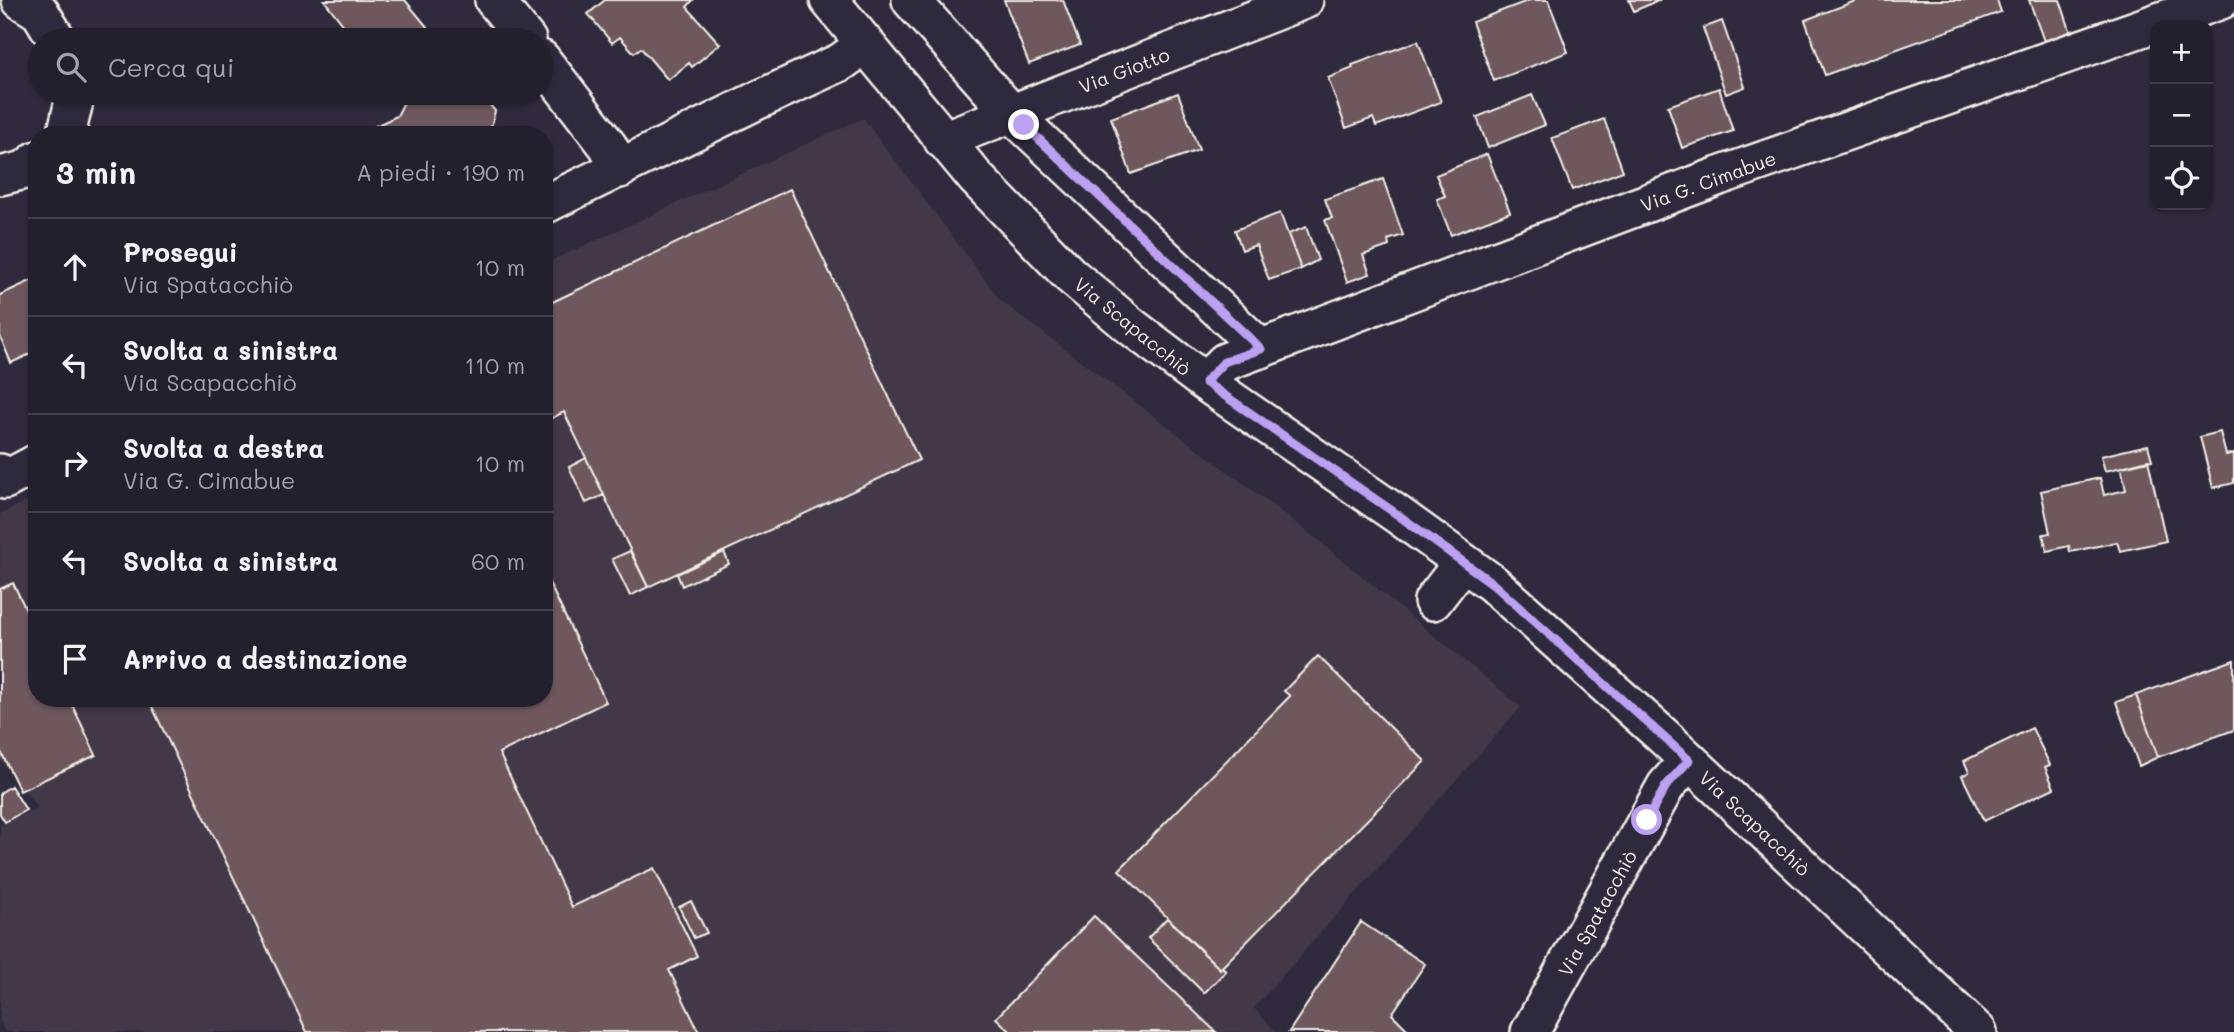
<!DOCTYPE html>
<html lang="it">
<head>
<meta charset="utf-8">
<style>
  :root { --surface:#23202e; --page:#2f2d3a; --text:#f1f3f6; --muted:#a3a3aa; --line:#403e4a }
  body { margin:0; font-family:Mali,sans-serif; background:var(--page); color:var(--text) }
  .controls { position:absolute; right:21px; top:21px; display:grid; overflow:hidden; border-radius:14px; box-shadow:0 2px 5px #0004 }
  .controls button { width:63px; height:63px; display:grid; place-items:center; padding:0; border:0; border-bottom:2px solid var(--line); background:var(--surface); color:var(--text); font:35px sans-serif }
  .stop { position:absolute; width:21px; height:21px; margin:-16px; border:5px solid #bca0f2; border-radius:50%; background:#fff }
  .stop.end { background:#bca0f2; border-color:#fff; box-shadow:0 2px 7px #0008 }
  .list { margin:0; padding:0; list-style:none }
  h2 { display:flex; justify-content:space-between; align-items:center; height:91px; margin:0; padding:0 28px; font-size:30px }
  h2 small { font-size:23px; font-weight:400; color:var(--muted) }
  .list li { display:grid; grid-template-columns:46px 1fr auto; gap:21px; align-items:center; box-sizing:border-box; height:98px; padding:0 28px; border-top:2px solid var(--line) }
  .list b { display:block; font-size:26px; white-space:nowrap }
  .list p { margin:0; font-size:23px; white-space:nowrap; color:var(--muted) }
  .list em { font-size:23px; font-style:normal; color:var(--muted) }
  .icon { flex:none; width:38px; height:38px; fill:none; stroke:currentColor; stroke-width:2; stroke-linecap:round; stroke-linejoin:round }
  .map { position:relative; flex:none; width:2234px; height:1032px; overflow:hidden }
  .search { position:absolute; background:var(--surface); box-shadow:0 2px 5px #0004; left:28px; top:28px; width:525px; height:77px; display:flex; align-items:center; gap:18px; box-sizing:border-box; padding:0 24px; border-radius:38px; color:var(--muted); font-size:26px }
  .panel { position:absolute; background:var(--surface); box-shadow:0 2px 5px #0004; left:28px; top:126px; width:525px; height:581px; border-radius:28px }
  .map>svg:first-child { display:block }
  .built { fill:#423847 }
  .building { fill:#6e585d; stroke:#f4f1e8; stroke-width:2 }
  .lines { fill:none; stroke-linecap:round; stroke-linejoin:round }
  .minor-casing { stroke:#f4f1e8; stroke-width:42 }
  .minor { stroke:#2f2a3d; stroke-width:37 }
  .route { stroke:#bca0f2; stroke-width:9 }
  .labels { text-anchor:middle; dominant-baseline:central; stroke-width:6; stroke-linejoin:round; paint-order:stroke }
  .street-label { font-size:19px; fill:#f4f1e8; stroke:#2f2a3d }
</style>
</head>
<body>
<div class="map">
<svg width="2234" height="1032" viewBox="0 0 2234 1032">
  <rect width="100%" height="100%" fill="#2f2a3d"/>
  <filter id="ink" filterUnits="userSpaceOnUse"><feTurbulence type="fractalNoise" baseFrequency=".0143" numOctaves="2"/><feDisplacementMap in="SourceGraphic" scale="14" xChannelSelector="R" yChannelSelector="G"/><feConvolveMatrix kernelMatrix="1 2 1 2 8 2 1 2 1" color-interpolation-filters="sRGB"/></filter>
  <g filter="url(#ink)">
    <!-- built -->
    <path class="built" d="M863,118L1001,301L1308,532L1521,707L1254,1008L1276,1032H5L0,1021V825L38,808L0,759V514L37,497V698H544V264Z"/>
    <!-- building -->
    <path class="building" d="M324,0H405L438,40H355Z
      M605,0H693L687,7L720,44L692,67L689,63L668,80L641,48L634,53L620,37L612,43L588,14Z
      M1004,0H1063L1080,45L1029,64Z
      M1530,0H1548L1568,52L1494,81L1472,22Z
      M1629,0H1660L1634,11Z
      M1858,0H1997L2001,12L1825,75L1805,20Z
      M2029,0H2060L2074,42L2048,52Z
      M1722,21L1745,87L1726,94L1703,28Z
      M1418,41L1441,102L1376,126L1373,118L1346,128L1328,78L1353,68L1352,65Z
      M1719,88L1733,131L1682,148L1668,106Z
      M397,93H480L495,111L489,135H356L397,116L404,102Z
      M1178,93L1199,150L1131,174L1111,118Z
      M1532,95L1545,125L1488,148L1477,117Z
      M1604,119L1623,171L1572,190L1552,138Z
      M1487,154L1510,212L1451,235L1437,199L1445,196L1436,175Z
      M1383,179L1403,235L1388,240L1389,246L1363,255L1370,274L1347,282L1325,220L1332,218L1325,199Z
      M790,189L919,460L648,587L564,412L544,422V306Z
      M1280,213L1301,269L1269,280L1256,245L1242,250L1235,230Z
      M1306,227L1318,260L1301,269L1288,234Z
      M37,278V351L11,363L0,336V295Z
      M2220,432L2226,455L2234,453V483L2213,488L2200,437Z
      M2148,445L2152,460L2105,471L2101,456Z
      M586,458L604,495L586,503L569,467Z
      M2148,460L2166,541L2120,551L2117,542L2070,552L2069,546L2047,551L2043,534L2050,533L2041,491L2100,478L2104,495L2126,490L2121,467Z
      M630,551L648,587L630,596L612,559Z
      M724,552L729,564L682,586L677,574Z
      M544,572L606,702L499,753L572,907L654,868L697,956L669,970L699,1032H307L148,698H544Z
      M13,583L37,632V698H69L96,755L20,791L0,750V589Z
      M1318,656L1425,761L1220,969L1119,870L1290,696L1284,691Z
      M2234,660V730L2158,757L2136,695Z
      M2136,695L2158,757L2139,766L2116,702Z
      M2032,728L2050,765L2045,767L2054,788L1984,821L1962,776L1969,772L1964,761Z
      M11,786L26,810L5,822L0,814V793Z
      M691,901L707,933L694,938L679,907Z
      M1094,916L1216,1032H1011L996,1018Z
      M1167,918L1220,969L1222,967L1226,971L1204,993L1148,938Z
      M1361,922L1425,964L1392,1014L1410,1032H1289Z"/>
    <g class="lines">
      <!-- minor casing -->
      <g class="minor-casing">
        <path id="minor" d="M21,0L40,12L57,40
          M494,0L527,40
          M829,0L976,178L1070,275L1132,327L1205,382L1398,515L1492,583L1662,735L1978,1032
          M911,0L1012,114L1261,349
          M541,59L608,146L620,169
          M66,135L76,93
          M943,140L1304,0
          M0,176L25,170L37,160
          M544,205L756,101L841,62L866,44
          M1205,382L1225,362L1719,176L2221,0
          M0,473L5,480L37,463
          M1433,601L1463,562
          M1530,1032L1666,786L1689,760"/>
      </g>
      <!-- minor -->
      <use href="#minor" class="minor"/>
    </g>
  </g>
  <g class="lines" filter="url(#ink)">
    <!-- route -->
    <path class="route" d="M1024,125L1261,349L1224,362L1205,382L1398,515L1492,583L1689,760L1666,786L1647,820"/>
  </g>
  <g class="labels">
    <!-- street labels -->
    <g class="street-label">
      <text transform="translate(1124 70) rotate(-21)">Via Giotto</text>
      <text transform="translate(1708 181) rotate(-20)">Via G. Cimabue</text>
      <text transform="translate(1133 326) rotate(39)">Via Scapacchiò</text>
      <text transform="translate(1755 823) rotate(43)">Via Scapacchiò</text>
      <text transform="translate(1597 913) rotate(-61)">Via Spatacchiò</text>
    </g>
  </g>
</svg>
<div class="controls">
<button>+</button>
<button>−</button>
<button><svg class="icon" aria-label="locate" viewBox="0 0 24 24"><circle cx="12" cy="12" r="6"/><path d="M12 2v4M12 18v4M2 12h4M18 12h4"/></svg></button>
</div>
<div class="stop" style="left:1647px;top:820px"></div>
<div class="stop end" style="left:1024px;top:125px"></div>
<div class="search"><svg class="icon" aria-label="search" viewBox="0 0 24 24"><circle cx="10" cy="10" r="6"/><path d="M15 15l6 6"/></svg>Cerca qui</div>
<section class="panel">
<h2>3 min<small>A piedi · 190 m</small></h2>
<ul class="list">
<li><svg class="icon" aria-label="ahead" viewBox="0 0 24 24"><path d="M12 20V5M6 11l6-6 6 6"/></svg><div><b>Prosegui</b><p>Via Spatacchiò</p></div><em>10 m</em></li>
<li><svg class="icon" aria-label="left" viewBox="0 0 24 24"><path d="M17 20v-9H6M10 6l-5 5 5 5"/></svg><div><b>Svolta a sinistra</b><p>Via Scapacchiò</p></div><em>110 m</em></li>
<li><svg class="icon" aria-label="right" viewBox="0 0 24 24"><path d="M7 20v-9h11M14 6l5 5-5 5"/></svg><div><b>Svolta a destra</b><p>Via G. Cimabue</p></div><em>10 m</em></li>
<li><svg class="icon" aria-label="left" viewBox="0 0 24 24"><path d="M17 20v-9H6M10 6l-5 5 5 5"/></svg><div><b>Svolta a sinistra</b></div><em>60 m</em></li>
<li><svg class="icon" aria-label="arrive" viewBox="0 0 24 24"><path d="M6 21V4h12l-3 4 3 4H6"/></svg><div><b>Arrivo a destinazione</b></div></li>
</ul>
</section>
</div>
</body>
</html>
